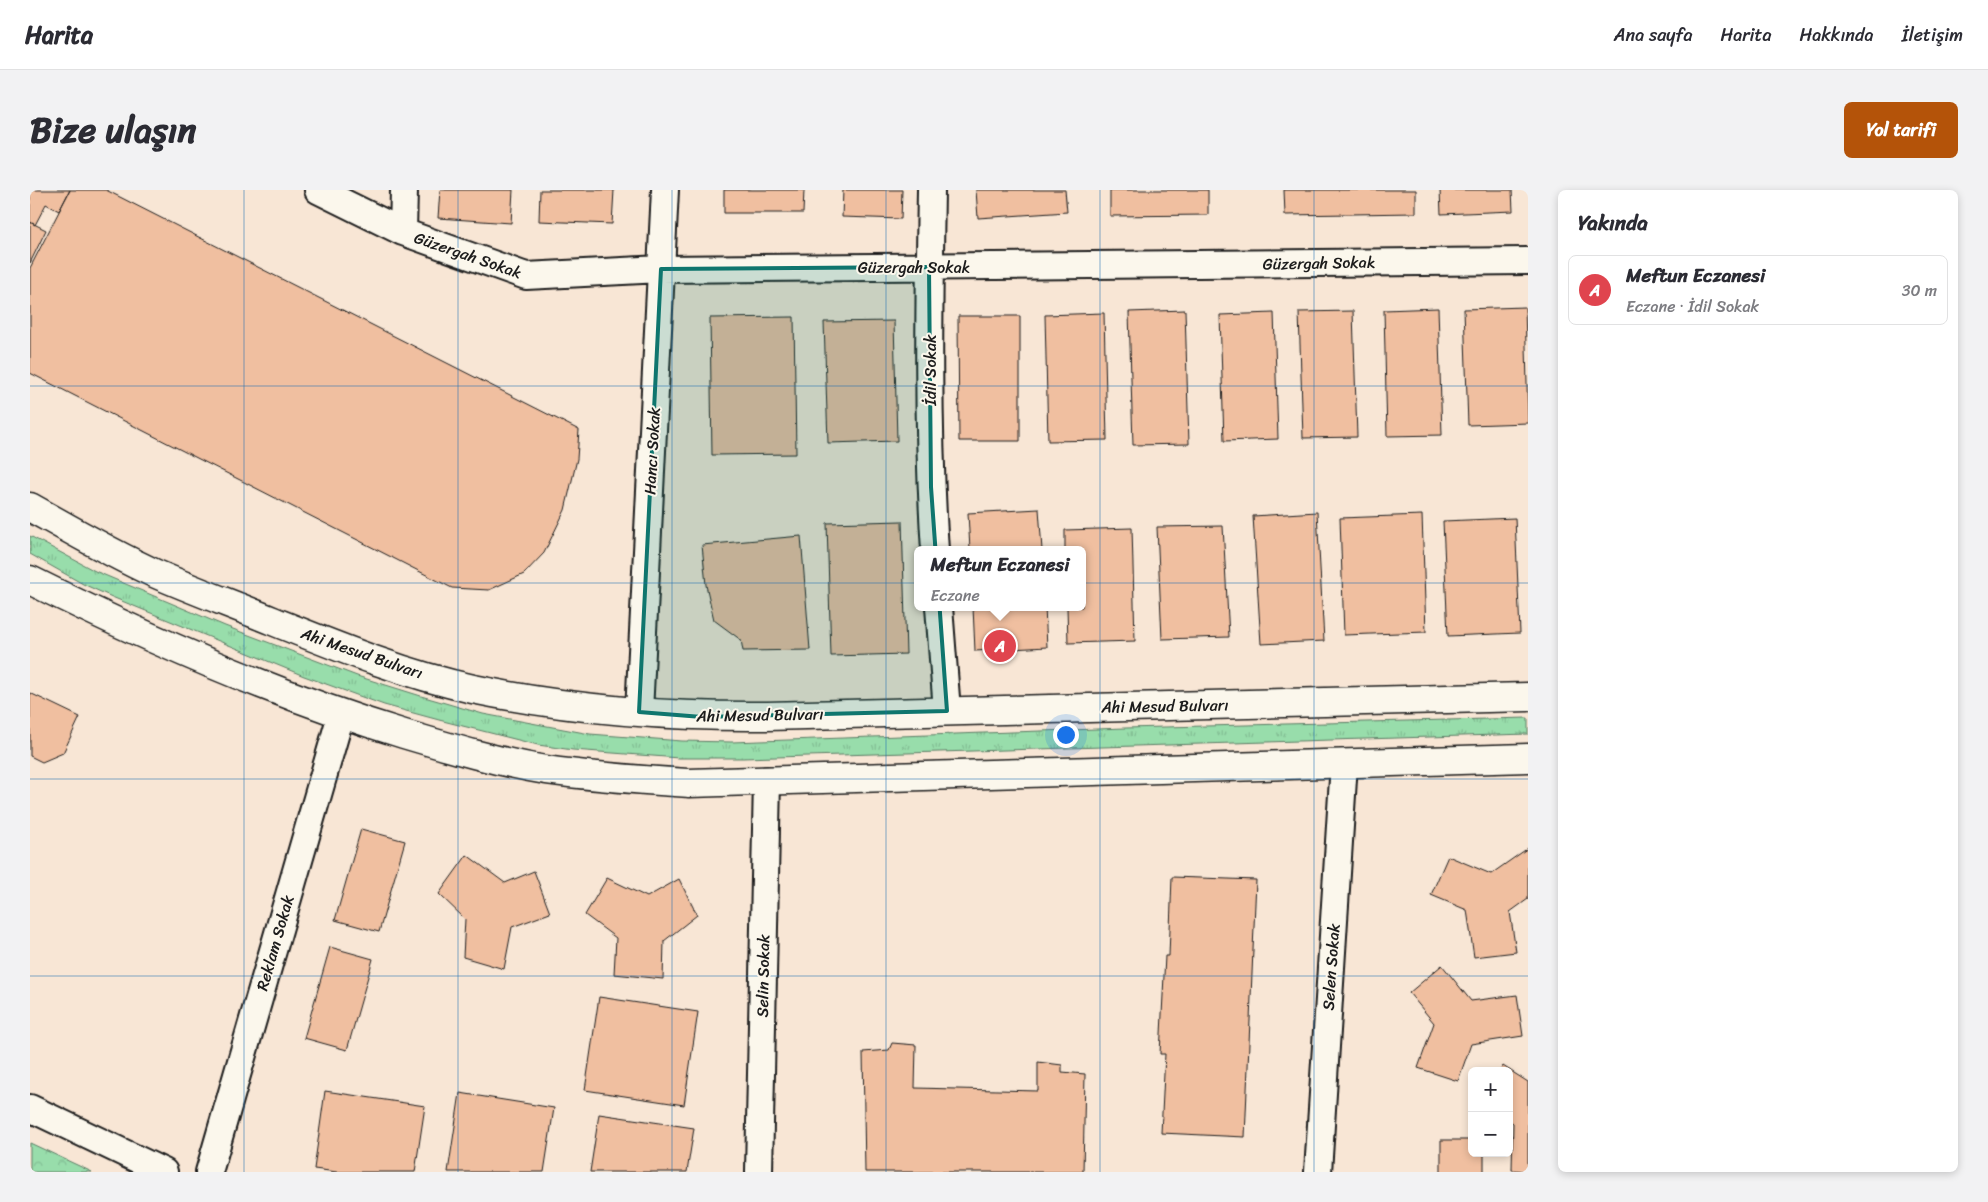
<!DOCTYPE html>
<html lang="tr">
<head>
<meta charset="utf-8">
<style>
  :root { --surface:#fff; --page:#f2f2f3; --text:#2b2b33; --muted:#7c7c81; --line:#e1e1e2; --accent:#b45309 }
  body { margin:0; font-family:Sriracha,sans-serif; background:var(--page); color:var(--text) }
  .controls { position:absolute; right:15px; bottom:15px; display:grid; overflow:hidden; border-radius:8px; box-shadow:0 2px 8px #0003 }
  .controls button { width:45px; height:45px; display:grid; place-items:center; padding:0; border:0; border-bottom:1px solid var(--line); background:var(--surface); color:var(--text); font:25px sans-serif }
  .you { position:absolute; left:1035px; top:544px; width:18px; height:18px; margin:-12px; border:4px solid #fff; border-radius:50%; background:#1a73e8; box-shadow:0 0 0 8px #1a73e833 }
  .badge { display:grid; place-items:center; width:32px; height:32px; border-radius:50%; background:var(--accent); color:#fff; font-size:16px; font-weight:700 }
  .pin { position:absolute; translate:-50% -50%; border:2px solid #fff; box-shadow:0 1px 5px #0006 }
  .popup { position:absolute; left:884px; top:356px; width:172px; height:65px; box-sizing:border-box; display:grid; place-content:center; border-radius:8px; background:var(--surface); filter:drop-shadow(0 1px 4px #0005); font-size:16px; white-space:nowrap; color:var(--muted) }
  .popup b { font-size:19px; color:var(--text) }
  .popup::after { content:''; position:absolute; left:50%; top:100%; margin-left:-10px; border:10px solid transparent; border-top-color:var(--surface) }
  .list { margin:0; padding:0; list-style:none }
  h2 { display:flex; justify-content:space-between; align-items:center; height:65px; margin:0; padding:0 20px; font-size:21px }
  h2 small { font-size:16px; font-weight:400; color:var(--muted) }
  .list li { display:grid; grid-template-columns:32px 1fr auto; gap:15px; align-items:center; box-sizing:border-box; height:70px; margin:0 10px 10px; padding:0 10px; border:1px solid var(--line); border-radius:8px }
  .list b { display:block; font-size:19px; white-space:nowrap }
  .list p { margin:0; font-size:16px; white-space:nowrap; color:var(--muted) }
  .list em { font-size:16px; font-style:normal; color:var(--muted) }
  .map { position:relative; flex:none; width:1498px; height:982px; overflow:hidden; border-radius:8px }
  header { display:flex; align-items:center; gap:30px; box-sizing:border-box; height:70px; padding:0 25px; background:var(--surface); border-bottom:1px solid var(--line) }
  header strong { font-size:24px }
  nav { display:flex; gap:28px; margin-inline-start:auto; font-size:18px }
  .intro { display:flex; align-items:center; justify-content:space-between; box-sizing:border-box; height:120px; padding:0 30px }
  h1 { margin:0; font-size:35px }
  .button { padding:12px 22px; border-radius:8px; background:var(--accent); color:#fff; font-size:18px; font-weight:700 }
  main { display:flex; gap:30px; padding:0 30px }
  aside { flex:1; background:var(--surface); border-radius:8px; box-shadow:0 2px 8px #0003 }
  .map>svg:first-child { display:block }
  .grass { fill:url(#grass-tufts); stroke:#5a7c64 }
  .forest { fill:url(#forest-crowns); stroke:#5a7c64 }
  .building { fill:#f0bfa0; stroke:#1c1c1c }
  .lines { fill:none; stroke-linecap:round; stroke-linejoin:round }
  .street-casing { stroke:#1c1c1c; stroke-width:30 }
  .secondary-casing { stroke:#1c1c1c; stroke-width:31 }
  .street { stroke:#fbf7ec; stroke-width:26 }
  .secondary { stroke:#fbf7ec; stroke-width:28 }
  .marked { fill:#0f766e; fill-opacity:0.2; stroke:#0f766e; stroke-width:4; stroke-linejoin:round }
  .grid { fill:none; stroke:#1f6fb2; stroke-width:1; stroke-opacity:0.55 }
  .labels { text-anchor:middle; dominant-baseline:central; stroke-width:4; stroke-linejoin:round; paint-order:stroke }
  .street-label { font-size:16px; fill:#1c1c1c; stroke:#fbf7ec }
</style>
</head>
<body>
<header>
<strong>Harita</strong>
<nav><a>Ana sayfa</a><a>Harita</a><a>Hakkında</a><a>İletişim</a></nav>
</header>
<div class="intro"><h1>Bize ulaşın</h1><a class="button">Yol tarifi</a></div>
<main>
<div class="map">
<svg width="1498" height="982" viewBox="0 0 1498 982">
  <defs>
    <pattern id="grass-tufts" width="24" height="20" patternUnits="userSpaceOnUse" patternTransform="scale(1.25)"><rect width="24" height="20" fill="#98ddab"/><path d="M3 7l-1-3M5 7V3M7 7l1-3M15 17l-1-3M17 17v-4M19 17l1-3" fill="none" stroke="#82bd93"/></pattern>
    <pattern id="forest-crowns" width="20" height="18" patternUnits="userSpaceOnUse" patternTransform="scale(1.25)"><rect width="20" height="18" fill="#98ddab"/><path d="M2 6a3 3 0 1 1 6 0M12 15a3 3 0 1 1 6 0" fill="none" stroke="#82bd93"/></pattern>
  </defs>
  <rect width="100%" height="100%" fill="#f8e6d5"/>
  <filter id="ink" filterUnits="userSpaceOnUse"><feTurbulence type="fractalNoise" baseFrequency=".02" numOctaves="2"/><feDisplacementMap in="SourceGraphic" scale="10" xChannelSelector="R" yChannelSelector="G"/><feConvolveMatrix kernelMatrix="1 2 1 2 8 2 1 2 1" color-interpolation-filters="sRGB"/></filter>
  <g filter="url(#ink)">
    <!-- grass -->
    <path class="grass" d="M0,346L65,381L195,436L327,486L391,506L453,524L560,544L652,551L702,552L1095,538L1498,528V544L713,568H649L543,560L508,555L409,530L354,515L274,486L82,407L53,394L0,364Z"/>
    <!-- forest -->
    <path class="forest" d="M0,953L62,982H0Z"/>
    <!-- building -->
    <path class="building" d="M0,0H40L29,21L16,14L5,35L0,32Z
      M40,0H76L549,240L547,269L535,320L514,363L494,384L459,400L422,398L0,183V78Z
      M410,0H483L481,33L408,28Z
      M510,0H584L582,34L509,31Z
      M694,0H774L773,23H694Z
      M813,0H872L871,29L812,27Z
      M946,0H1035L1037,22L948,28Z
      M1080,0H1178V25L1080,26Z
      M1254,0H1386V23L1255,25Z
      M1410,0H1482L1483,21L1411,24Z
      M0,32L16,40L0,73Z
      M1495,117L1498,233L1438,235L1434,119Z
      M1408,118L1412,245L1357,246L1354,120Z
      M1155,120L1159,254L1103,255L1099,122Z
      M1323,121L1327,247L1273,248L1269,122Z
      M1074,123L1077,250L1018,251L1015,125Z
      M1244,123L1248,249L1194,251L1190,125Z
      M928,126H990V251H929Z
      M764,127L766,264L682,265L680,128Z
      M864,131L867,251L798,253L794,132Z
      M1009,319L1012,360H940L938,323Z
      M1287,322L1294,451L1231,454L1223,326Z
      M1392,325L1396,442L1314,445L1310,328Z
      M1485,328L1490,443L1418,446L1413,331Z
      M872,331L876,464L801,466L797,333Z
      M1193,336L1199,447L1132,449L1127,337Z
      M1102,338L1105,451L1038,453L1037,417H1052V360H1035V340Z
      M771,346L780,460L713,461L711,450L684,430L676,395L672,355Z
      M943,417H1015L1017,457L945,461Z
      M0,503L50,527L33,563L12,572L0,566Z
      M331,639L375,651L349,742L305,730Z
      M1498,658V709L1480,722L1486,762L1444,767L1437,720L1401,705L1418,666L1461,684Z
      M437,665L475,693L504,681L520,723L482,737L474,779L433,767L435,729L409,704Z
      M1142,687L1226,690L1215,947L1131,943L1135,864H1130L1135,766H1139Z
      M577,688L617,707L649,689L667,725L634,751L633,789L584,784L586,748L555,725Z
      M300,757L343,769L317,860L274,848Z
      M1412,775L1441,811L1487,805L1493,846L1441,854L1428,891L1388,878L1404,833L1379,803Z
      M569,807L668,822L654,915L555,900Z
      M862,853L886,855L885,898L1008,901V872L1032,875V882L1055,884L1053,982H835L833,862L859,860Z
      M1473,876L1498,892V981L1482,980L1483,933L1479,930V881H1470Z
      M295,901L395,916L385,982H307L284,979Z
      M430,903L524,918L514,982H418Z
      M569,924L664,938L657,982H560Z
      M1411,950H1442V963H1454V982H1411Z"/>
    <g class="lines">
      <!-- street casing -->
      <g class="street-casing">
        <path id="street" d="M288,0L373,42L496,86L631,79L1498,71
          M901,0C899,120 897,240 905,360
          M373,42L374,0
          M909,417L917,521
          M609,522L635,0
          M0,918L134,982
          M179,982L311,525
          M729,982L737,590
          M1288,982L1314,573"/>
      </g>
      <!-- secondary casing -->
      <g class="secondary-casing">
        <path id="secondary" d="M0,317C41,340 82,364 124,383C163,400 204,415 243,431C308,457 374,484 443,499C539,519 639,527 737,526L1498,507
          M0,390C120,450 245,505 374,544C421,558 468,572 516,580C564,587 612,590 659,593L1498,568"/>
      </g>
      <!-- street -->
      <use href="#street" class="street"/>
      <!-- secondary -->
      <use href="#secondary" class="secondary"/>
    </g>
  </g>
  <!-- marked area -->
  <path class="marked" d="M899,77L901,297L917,521L672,527L609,522L631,79Z"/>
  <!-- grid -->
  <path class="grid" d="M214,0V982M428,0V982M642,0V982M856,0V982M1070,0V982M1284,0V982M0,196H1498M0,393H1498M0,589H1498M0,786H1498"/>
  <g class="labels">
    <!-- street labels -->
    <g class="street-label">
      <text transform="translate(438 65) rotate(19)">Güzergah Sokak</text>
      <text transform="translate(1289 73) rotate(-1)">Güzergah Sokak</text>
      <text x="884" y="77">Güzergah Sokak</text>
      <text transform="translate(900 180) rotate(-90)">İdil Sokak</text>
      <text transform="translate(622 261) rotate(-87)">Hancı Sokak</text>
      <text transform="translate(332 463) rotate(19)">Ahi Mesud Bulvarı</text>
      <text transform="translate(1135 516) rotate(-1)">Ahi Mesud Bulvarı</text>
      <text transform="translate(730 525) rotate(-1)">Ahi Mesud Bulvarı</text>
      <text transform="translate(245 753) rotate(-74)">Reklam Sokak</text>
      <text transform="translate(1301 777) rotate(-86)">Selen Sokak</text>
      <text transform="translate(733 786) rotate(-89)">Selin Sokak</text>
    </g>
  </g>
</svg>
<div class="controls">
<button>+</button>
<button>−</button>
</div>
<div class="you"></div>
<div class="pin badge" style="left:970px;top:456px;background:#e0444e">A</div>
<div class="popup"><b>Meftun Eczanesi</b>Eczane</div>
</div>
<aside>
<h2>Yakında<small></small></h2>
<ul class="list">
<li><span class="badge" style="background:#e0444e">A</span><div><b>Meftun Eczanesi</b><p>Eczane · İdil Sokak</p></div><em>30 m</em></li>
</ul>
</aside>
</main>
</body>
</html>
